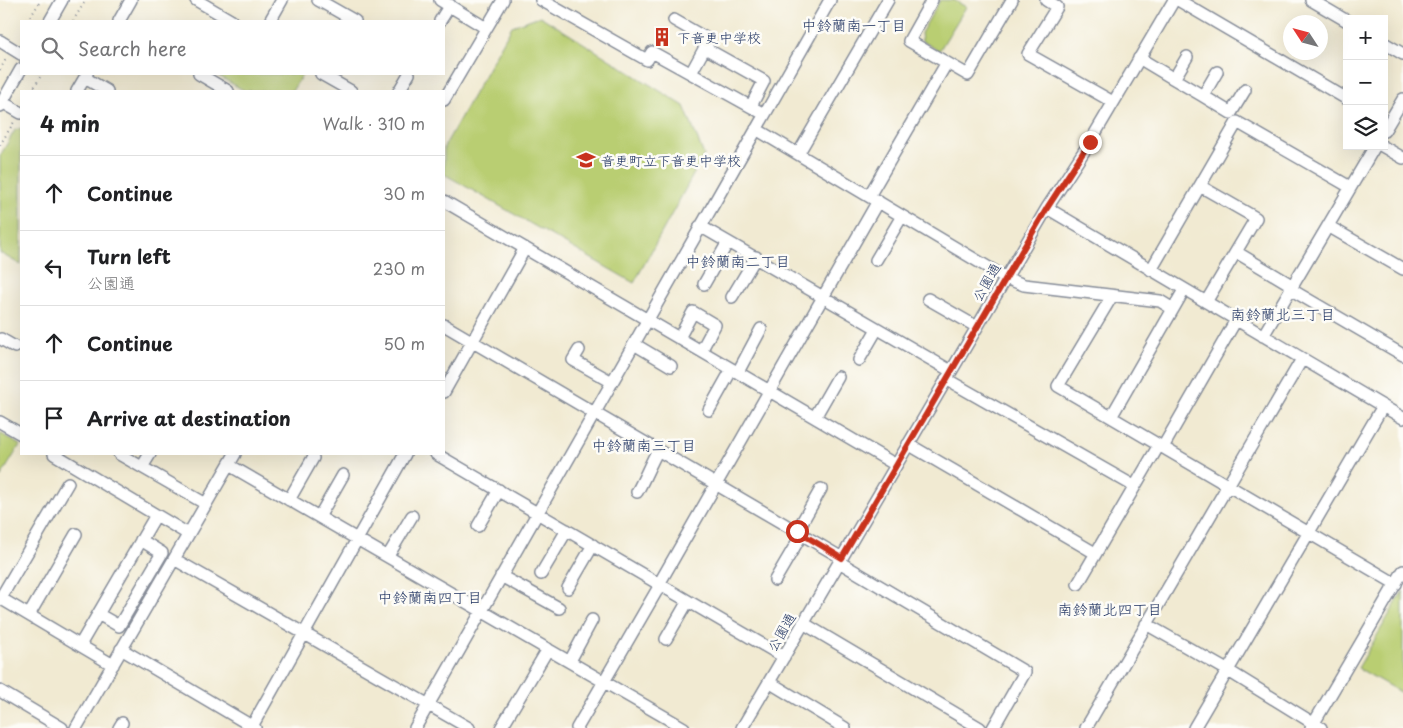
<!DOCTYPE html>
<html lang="en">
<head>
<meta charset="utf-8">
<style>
  :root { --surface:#fff; --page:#f6f6f6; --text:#202124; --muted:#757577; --line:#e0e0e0 }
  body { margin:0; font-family:"Playpen Sans","Klee One",sans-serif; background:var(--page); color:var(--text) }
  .controls { position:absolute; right:15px; top:15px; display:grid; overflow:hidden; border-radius:0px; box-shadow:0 5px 20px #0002 }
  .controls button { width:45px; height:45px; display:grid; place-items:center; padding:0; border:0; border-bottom:1px solid var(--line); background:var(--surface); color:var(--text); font:25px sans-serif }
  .compass { position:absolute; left:1283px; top:15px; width:45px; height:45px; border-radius:50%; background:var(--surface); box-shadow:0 5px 20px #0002; rotate:306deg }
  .stop { position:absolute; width:15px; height:15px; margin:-11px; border:4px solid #c8321e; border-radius:50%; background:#fff }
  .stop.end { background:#c8321e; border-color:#fff; box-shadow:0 1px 5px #0008 }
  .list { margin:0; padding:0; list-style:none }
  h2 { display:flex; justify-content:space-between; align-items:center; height:65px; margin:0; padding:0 20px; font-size:21px }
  h2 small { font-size:16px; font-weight:400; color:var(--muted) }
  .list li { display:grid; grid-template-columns:32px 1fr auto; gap:15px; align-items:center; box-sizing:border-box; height:75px; padding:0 20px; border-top:1px solid var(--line) }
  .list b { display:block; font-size:19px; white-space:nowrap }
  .list p { margin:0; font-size:16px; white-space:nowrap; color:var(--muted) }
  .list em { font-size:16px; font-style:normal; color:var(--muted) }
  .icon { flex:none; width:28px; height:28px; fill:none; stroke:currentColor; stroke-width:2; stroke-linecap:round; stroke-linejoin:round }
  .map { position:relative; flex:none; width:1403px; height:728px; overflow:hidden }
  .search { position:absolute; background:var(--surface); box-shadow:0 5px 20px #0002; left:20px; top:20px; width:425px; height:55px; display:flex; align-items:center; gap:12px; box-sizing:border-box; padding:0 18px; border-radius:0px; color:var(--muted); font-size:19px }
  .panel { position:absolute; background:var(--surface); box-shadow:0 5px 20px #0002; left:20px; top:90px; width:425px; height:365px; border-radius:0px }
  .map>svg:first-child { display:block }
  .green { fill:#b9ce72; stroke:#6a7e68 }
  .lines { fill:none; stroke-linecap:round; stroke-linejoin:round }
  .minor-casing { stroke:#868c98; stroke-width:14 }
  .path { stroke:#868c98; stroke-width:2; stroke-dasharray:1 4; stroke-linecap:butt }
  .minor { stroke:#fff; stroke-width:11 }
  .route { stroke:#c8321e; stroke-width:6 }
  .labels { text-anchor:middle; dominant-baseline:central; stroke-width:5; stroke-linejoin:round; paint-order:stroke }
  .poi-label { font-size:14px; fill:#1b2f5e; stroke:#fdfcf7; text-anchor:start }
  .street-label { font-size:14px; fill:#1b2f5e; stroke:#fdfcf7 }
  .neighbourhood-label { font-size:15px; fill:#1b2f5e; stroke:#fdfcf7 }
</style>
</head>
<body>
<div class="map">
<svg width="1403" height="728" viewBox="0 0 1403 728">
  <rect width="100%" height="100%" fill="#fdfcf7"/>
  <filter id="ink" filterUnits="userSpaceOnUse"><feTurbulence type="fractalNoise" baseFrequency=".02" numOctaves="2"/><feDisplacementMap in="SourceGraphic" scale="10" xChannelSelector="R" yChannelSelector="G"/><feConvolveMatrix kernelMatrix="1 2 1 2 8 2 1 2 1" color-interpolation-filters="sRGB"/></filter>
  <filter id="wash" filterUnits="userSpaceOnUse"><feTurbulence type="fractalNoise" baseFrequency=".0096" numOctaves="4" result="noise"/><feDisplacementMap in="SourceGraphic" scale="20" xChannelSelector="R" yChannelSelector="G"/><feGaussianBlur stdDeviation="1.12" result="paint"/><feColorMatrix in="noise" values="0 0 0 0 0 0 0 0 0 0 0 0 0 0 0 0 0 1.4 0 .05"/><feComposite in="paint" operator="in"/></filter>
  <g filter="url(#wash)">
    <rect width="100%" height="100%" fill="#f1ead2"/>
    <!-- green -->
    <path class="green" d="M940,0H954L966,7L939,51L922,41L921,33Z
      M540,16L684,106L704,155L634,283L444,174V147L512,26Z
      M215,74H303L292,91H245Z
      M21,128V265L0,253V156L15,130Z
      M0,433L20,445L0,478Z
      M1403,591V694L1358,668Z"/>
  </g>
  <g filter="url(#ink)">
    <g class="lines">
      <!-- minor casing -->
      <g class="minor-casing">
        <path id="minor" d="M196,0L232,21
          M318,0L355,21
          M440,0L486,28
          M541,0L647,60L652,52L764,114
          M932,0L909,41L968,75L1012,0
          M1046,0L1057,7L1028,54L1113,102
          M1178,0L1347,99
          M1311,0L1347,21
          M674,20L709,40L691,73
          M50,21L62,0
          M119,21L131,0
          M270,21L282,0
          M440,21L450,5
          M0,41L21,54
          M1384,43L1403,54
          M705,48L764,81L751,106
          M1139,58L1174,79L1187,57
          M199,74L228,91
          M321,74L351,91
          M85,78L107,91
          M1174,79L1203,96L1217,72
          M77,91L87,74
          M399,91L409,74
          M1203,96L1231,113L1245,90
          M444,100L503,0
          M2,102L21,113
          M0,106L21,69
          M756,129L1006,278L1024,285L1160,301L1173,309
          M1384,131L1403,99
          M1382,146L1403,158
          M798,154L888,0
          M1200,186L1256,218L1206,302
          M869,196L946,64
          M444,201L896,465
          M1047,208L1403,418
          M700,226L951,371
          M1328,226L1403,269
          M1236,252L1293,286
          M876,260L902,216
          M1151,270L1237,122L1350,187
          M704,284L728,242
          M1290,289L1403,355
          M1112,296L1058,386L1396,584
          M732,297L756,257
          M928,299L977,327
          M444,325L842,558
          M1263,336L1375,146
          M679,338L693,312L715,325L701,351
          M1,339L15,347
          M634,344L671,366
          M579,350L573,360L612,382
          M859,360L877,329
          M738,372L761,329
          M946,379L1134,486
          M444,392L525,248
          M709,410L732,369
          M815,417L838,377
          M1111,417L1184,290
          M0,422L21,434
          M908,444L1095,553
          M1163,447L1236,320
          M54,454L188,534
          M119,454L206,504
          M436,454L784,657
          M229,465L684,728
          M142,467L150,454
          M637,492C645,478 650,464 658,450
          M289,500L313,458
          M319,517L343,475
          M478,526L499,490
          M797,531L821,489
          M388,556L412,516
          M174,559L469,728
          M839,562L1025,672L993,728
          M541,574L567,530
          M501,576L559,608
          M775,580L802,534
          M659,584L878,201
          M1078,584L1159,445
          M568,588L593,545
          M0,598L113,665
          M0,599L68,483
          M98,614L119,626L162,553L141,540
          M29,615L76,534
          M803,623L980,728
          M1146,624L1227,670L1321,728
          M666,639L688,601
          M80,645L156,515
          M121,649L255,728
          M570,661L592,620
          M769,682L845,728
          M0,691L62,728
          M76,728L235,454
          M119,728L122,723
          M251,728L405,454
          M415,728L830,0
          M501,728L548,649
          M577,728L660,585
          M742,728L1047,208L1090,142L1174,0
          M1086,728L1302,359
          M1194,728L1383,406
          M1311,728L1403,571"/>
      </g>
      <!-- path -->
      <path class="path" d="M28,21L41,0
        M73,21L86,0
        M0,70L6,59
        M32,91L42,74
        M0,145L14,122"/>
      <!-- minor -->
      <use href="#minor" class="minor"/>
    </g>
  </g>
  <g class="lines" filter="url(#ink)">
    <!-- route -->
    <path class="route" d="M797,531L842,558L1047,208L1090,142"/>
  </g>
  <!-- icons -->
  <defs>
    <g id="building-bare" transform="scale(1.5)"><path d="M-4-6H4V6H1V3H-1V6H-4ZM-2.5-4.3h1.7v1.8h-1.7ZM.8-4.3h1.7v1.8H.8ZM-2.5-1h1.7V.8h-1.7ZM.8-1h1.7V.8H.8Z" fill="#c8321e" stroke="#fdfcf7" stroke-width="2.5" paint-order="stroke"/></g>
    <g id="school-bare" transform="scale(1.5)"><path d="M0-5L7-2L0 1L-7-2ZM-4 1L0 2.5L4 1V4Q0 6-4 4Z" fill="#c8321e" stroke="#fdfcf7" stroke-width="2.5" paint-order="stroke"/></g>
  </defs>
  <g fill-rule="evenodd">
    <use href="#building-bare" x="662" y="37"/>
    <use href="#school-bare" x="586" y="160"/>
  </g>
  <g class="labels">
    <!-- poi labels -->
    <g class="poi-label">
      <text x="677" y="37">下音更中学校</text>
      <text x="601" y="160">音更町立下音更中学校</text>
    </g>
    <!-- street labels -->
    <g class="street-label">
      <text transform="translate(986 282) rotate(-60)">公園通</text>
      <text transform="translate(781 632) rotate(-60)">公園通</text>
    </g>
    <!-- neighbourhood labels -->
    <g class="neighbourhood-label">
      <text x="854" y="24">中鈴蘭南一丁目</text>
      <text x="738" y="260">中鈴蘭南二丁目</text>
      <text x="1283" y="313">南鈴蘭北三丁目</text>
      <text x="644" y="444">中鈴蘭南三丁目</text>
      <text x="430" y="596">中鈴蘭南四丁目</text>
      <text x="1110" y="608">南鈴蘭北四丁目</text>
    </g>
  </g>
</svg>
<div class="controls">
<button>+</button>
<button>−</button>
<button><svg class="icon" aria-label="layers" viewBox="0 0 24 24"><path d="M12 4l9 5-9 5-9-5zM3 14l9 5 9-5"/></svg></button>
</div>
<svg class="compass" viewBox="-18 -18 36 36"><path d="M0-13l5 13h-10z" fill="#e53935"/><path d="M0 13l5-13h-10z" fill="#757577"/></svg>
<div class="stop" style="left:797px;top:531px"></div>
<div class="stop end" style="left:1090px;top:142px"></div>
<div class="search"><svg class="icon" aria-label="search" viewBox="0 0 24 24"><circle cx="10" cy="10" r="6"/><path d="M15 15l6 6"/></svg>Search here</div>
<section class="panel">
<h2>4 min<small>Walk · 310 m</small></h2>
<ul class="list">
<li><svg class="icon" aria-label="ahead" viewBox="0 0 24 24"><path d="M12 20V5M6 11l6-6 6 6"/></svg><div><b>Continue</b></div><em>30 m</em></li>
<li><svg class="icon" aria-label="left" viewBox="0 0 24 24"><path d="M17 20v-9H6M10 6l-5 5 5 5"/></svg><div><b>Turn left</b><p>公園通</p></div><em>230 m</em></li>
<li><svg class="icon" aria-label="ahead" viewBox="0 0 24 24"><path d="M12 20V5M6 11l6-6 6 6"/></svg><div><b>Continue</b></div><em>50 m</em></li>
<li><svg class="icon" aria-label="arrive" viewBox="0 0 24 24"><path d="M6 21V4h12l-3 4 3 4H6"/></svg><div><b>Arrive at destination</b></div></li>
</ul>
</section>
</div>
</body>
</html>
